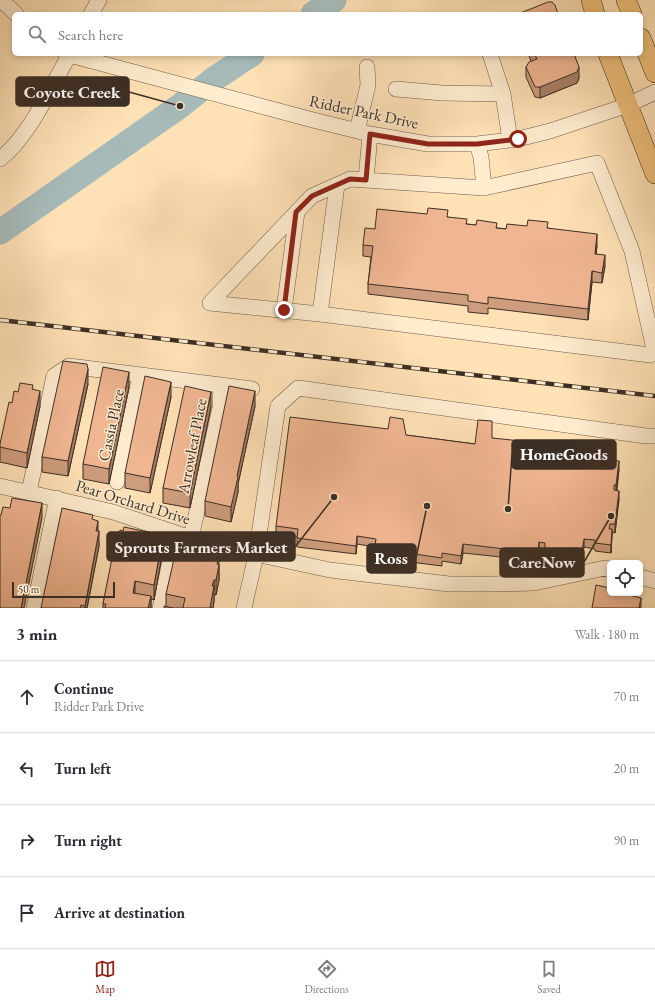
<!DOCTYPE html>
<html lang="en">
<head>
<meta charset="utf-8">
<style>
  :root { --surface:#fff; --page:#f2f2f3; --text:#2b2b33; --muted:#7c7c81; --line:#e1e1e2; --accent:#8f2418 }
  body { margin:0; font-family:"EB Garamond",serif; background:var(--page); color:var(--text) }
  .controls { position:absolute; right:12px; bottom:12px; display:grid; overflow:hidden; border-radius:6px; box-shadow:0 2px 6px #0003 }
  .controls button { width:36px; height:36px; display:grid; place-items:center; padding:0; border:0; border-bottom:1px solid var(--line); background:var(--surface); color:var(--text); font:20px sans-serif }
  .scale { position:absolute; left:12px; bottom:10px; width:103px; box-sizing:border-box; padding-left:4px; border:2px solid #3d2f25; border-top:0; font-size:11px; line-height:14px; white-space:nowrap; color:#3d2f25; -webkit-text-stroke:3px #feeccf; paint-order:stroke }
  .stop { position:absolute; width:12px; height:12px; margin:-9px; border:3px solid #8f2418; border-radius:50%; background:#fff }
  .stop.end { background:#8f2418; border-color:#fff; box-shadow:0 1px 4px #0008 }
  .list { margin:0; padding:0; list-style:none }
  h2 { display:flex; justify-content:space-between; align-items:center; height:52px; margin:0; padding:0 16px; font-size:17px }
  h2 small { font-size:13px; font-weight:400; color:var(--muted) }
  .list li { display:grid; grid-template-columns:26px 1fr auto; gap:12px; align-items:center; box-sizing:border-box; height:72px; padding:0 16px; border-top:1px solid var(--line) }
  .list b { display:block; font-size:15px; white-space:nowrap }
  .list p { margin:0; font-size:13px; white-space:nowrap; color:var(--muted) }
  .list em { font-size:13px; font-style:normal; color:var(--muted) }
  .icon { flex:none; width:22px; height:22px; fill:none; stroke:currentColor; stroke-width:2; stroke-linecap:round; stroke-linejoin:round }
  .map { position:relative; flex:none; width:655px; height:608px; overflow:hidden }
  .search { position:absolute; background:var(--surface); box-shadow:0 2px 6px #0003; left:12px; right:12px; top:12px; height:44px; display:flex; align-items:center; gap:10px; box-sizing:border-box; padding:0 14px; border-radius:6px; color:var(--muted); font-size:15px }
  .sheet { height:340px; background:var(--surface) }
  nav { display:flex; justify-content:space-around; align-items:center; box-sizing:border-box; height:56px; border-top:1px solid var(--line); background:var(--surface); font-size:11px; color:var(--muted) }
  nav a { display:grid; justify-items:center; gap:2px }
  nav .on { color:var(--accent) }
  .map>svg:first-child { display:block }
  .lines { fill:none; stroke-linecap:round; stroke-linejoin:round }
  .river { stroke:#a6bab9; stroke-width:25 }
  .minor-casing { stroke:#6d5c49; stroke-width:16 }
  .major-casing { stroke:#3d2f25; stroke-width:20 }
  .minor { stroke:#feeccf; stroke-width:15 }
  .major { stroke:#efc07a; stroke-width:19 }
  .rail-casing { stroke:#3d2f25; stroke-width:4.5 }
  .rail { stroke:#feeccf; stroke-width:3; stroke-dasharray:9; stroke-linecap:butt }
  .wall { fill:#ce9d7d; stroke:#3d2f25 }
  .shaded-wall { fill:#a87f66; stroke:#3d2f25 }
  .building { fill:#f0b691; stroke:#3d2f25 }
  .route { stroke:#8f2418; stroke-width:5 }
  .labels { text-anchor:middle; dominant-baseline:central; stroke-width:3; stroke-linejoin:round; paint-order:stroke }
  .street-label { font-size:16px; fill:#3d2f25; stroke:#feeccf }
  .leader { fill:none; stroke:#3d2f25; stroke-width:1.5 }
  .callout-dot { fill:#3d2f25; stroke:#feeccf; stroke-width:1.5 }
  .callout { fill:#3d2f25; stroke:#3d2f25; stroke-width:1.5 }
  .callout-label { font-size:17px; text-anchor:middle; font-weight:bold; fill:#fff }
</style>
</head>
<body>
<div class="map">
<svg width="655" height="608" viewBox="0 0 655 608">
  <rect width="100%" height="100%" fill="#fee1b5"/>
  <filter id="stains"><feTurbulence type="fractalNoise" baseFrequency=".005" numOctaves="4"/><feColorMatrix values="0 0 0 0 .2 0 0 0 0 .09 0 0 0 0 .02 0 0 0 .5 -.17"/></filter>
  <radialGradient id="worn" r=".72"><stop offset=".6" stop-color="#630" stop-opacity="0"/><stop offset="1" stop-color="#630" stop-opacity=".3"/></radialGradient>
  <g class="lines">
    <!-- river -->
    <path class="river" d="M313,14L334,0
      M0,232L180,106L214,79L252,54"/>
    <!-- minor casing -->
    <g class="minor-casing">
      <path id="minor" d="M1,0L16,14
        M91,14L99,0
        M66,54L313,120L370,134L428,144H477L518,139L550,131L628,105L655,92
        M490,54L503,94
        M396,89L442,93L503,94L510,140
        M357,131L368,85L367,67
        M0,159C30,136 51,86 70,54
        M366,180L370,134
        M210,303L320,314L650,355L654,349L632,251L597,163L484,188
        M210,303L312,196L350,179L484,188L481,157L477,144
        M284,310L297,212
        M320,314L337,185
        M117,482L140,375
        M0,486L113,512L191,538L242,551L330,570L449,584H494L534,583L605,568L610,570
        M29,492L54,376L69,366L252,389
        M191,538L220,408L221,385
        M640,577L655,581
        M34,608L57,498
        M160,608L176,533
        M244,608L256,555L278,406L298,388L646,436H655"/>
    </g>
    <!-- major casing -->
    <g class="major-casing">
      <path id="major" d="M591,0L595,14
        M626,0L632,14
        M641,38L655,73
        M608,54L655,174"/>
    </g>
    <!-- minor -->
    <use href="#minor" class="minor"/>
    <!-- major -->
    <use href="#major" class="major"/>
    <!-- rail casing -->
    <g class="rail-casing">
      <path id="rail" d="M0,320L655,396"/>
    </g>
    <!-- rail -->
    <use href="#rail" class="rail"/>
  </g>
  <!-- wall -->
  <path class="wall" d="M529,54H574L579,78L577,83L540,98L535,97L526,77V67L531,61L529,56Z
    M448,217L467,224L506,229L548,228L597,245L596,254L605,266L602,283L592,282L588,320L488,308V314L468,312V306L368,294V284L371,257L363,256V245Z
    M88,384L68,476L42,472V457Z
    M129,387L109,484L83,479V464Z
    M33,389L40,406L27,468L0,462V444L12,403L18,392Z
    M171,397L150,493L125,488V473Z
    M255,406L238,484V492L231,522L205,516V501Z
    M211,407L190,508L163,503V488Z
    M406,435L475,444L492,438L550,453L619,469L617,490L619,499L615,533L612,532L611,553L595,551V549L584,547L582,559L573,558V560L545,557V551L539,550L538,561L463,553L461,564L442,561V566L394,560V555L375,553V547L357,544L356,554L297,547V537L276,535V526Z
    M93,520L98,531L99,546L87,608H41Z
    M163,550L154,600L151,599V608H103V604L113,558V552Z
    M216,557L219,565V580L216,595H214V601L213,608H164L166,607V594Z"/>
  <!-- shaded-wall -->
  <path class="shaded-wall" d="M579,67V78L577,83L540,98V87Z
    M597,234V245L595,265V254Z
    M605,255V266L602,283V273Z
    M592,271V282L588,320V309Z
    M88,369V384L68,476V461Z
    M129,372V387L109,484V469Z
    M171,382V397L150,493V478Z
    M40,391V406L27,468V453Z
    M255,391V406L238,484V492L231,522V507L237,476Z
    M211,392V407L190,508V493Z
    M619,461V469L616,494V485Z
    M619,491V499L615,533V524Z
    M42,503V518L24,608H21Z
    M98,521V535L96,531Z
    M612,529V538L611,553V545Z
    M99,531V546L87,608H85Z
    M163,535V550L154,600V585Z
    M357,536V544L356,554V546Z
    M584,539V547L582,559V551Z
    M539,542V550L538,561V553Z
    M463,544V553L461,564V556Z
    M219,557V580L216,595V580L217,564Z
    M214,580V590V586V601L213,608H210L212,586Z
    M135,581V596L133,593Z
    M151,596V608H148Z
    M641,598V608H639Z"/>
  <!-- building -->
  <path class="building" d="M548,2H552L555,5L558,14H518Z
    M533,54H574L579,67L577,72L540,87H535L526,67L529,62L537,59L535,55Z
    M428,208L448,210L447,217L467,219L466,224L476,225L477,220L497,223L496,228L506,229L507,224L527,226L528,220L548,222L547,228L597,234L595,254L605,255L602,273L592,271L588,309L488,297V304L468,301V295L368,284L373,246L363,245L365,228L375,229L377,209L427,214Z
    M63,361L87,364L88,369L68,461L42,457Z
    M103,367L129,372L109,469L83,464Z
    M145,376L171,382L150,478L125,473Z
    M20,383L33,385L32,389L40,391L27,453L0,447V444L9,402L12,403L14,391L18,392Z
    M185,386L211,392L190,493L163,488Z
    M229,386L255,391L237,476L238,477L231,507L205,501Z
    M290,417L388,429L390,417L403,419L406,435L475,444L478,420L492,421V438L550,444L549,453L619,461L616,485H614V490L619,491L615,524H610L609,529H612L611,545L595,543V540L584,539L582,551L573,550V552L545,549V543L539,542L538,553L463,544L461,556L442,553V558L394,551L395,547L375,545L376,539L357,536L356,546L297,538L298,529L276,526Z
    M12,498L42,503L21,608H0V515H1L3,507L10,508Z
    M62,508L93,515L92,519L98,521L96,531H99L85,606L81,605L80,608H41Z
    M124,527L163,535L154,585L135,581L133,593L151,596L148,608H105L106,604H103L112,558L114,559L116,552H113L117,536L119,537L120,530L123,531Z
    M177,546L216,553L215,557H219L217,564L219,565L216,580H214L212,586H214L210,608H183L185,598L166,594Z
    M596,585L610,588V593H622L641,598L639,608H592Z
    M164,606L173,608H164Z"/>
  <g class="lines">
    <!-- route -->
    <path class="route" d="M284,310L296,212L312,196L350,179L366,180L370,134L428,144H477L518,139"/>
  </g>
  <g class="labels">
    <!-- street labels -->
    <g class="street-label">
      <text transform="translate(364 112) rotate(12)">Ridder Park Drive</text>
      <text transform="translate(111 425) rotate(-78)">Cassia Place</text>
      <text transform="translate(192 446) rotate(-79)">Arrowleaf Place</text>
      <text transform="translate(133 502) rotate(17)">Pear Orchard Drive</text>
    </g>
  </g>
  <!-- callouts -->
  <path class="leader" d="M180 106L129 92M508 509L512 454M334 497L295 547M427 506L416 558M611 516L584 562"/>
  <g class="callout-dot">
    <circle cx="180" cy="106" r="4"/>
    <circle cx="508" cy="509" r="4"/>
    <circle cx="334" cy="497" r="4"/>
    <circle cx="427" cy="506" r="4"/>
    <circle cx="611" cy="516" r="4"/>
  </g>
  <g class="callout">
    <rect x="16" y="77" width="113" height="29" rx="4"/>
    <rect x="512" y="440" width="104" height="29" rx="4"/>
    <rect x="107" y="532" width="188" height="29" rx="4"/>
    <rect x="367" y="544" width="49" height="29" rx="4"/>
    <rect x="500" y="548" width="84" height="29" rx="4"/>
  </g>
  <g class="callout-label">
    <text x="72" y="98">Coyote Creek</text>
    <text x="564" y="460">HomeGoods</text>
    <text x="201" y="553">Sprouts Farmers Market</text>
    <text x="391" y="564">Ross</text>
    <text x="542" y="568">CareNow</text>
  </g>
  <rect width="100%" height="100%" filter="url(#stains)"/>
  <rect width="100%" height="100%" fill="url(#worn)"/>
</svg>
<div class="controls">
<button><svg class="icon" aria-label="locate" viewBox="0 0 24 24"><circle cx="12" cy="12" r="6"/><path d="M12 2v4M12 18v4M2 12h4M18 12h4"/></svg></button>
</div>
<div class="scale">50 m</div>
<div class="stop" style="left:518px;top:139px"></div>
<div class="stop end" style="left:284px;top:310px"></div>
<div class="search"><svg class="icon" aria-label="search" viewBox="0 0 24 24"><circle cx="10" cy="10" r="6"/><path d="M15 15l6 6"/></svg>Search here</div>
</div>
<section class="sheet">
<h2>3 min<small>Walk · 180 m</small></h2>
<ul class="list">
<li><svg class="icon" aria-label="ahead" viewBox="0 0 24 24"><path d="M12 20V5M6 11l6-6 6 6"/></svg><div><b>Continue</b><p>Ridder Park Drive</p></div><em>70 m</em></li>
<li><svg class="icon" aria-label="left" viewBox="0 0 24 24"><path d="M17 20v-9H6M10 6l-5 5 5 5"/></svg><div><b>Turn left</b></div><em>20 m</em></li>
<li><svg class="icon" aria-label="right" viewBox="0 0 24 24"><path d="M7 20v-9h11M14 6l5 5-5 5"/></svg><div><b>Turn right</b></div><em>90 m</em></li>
<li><svg class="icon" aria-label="arrive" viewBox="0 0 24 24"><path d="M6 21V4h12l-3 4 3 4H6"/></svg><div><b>Arrive at destination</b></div></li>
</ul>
</section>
<nav>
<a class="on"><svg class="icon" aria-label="map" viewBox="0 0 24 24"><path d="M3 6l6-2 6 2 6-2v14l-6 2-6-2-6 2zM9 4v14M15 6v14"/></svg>Map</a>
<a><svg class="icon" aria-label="directions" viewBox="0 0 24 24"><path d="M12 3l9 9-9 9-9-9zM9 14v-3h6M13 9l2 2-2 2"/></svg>Directions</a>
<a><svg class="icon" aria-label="saved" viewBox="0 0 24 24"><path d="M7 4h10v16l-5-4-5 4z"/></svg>Saved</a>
</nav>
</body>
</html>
